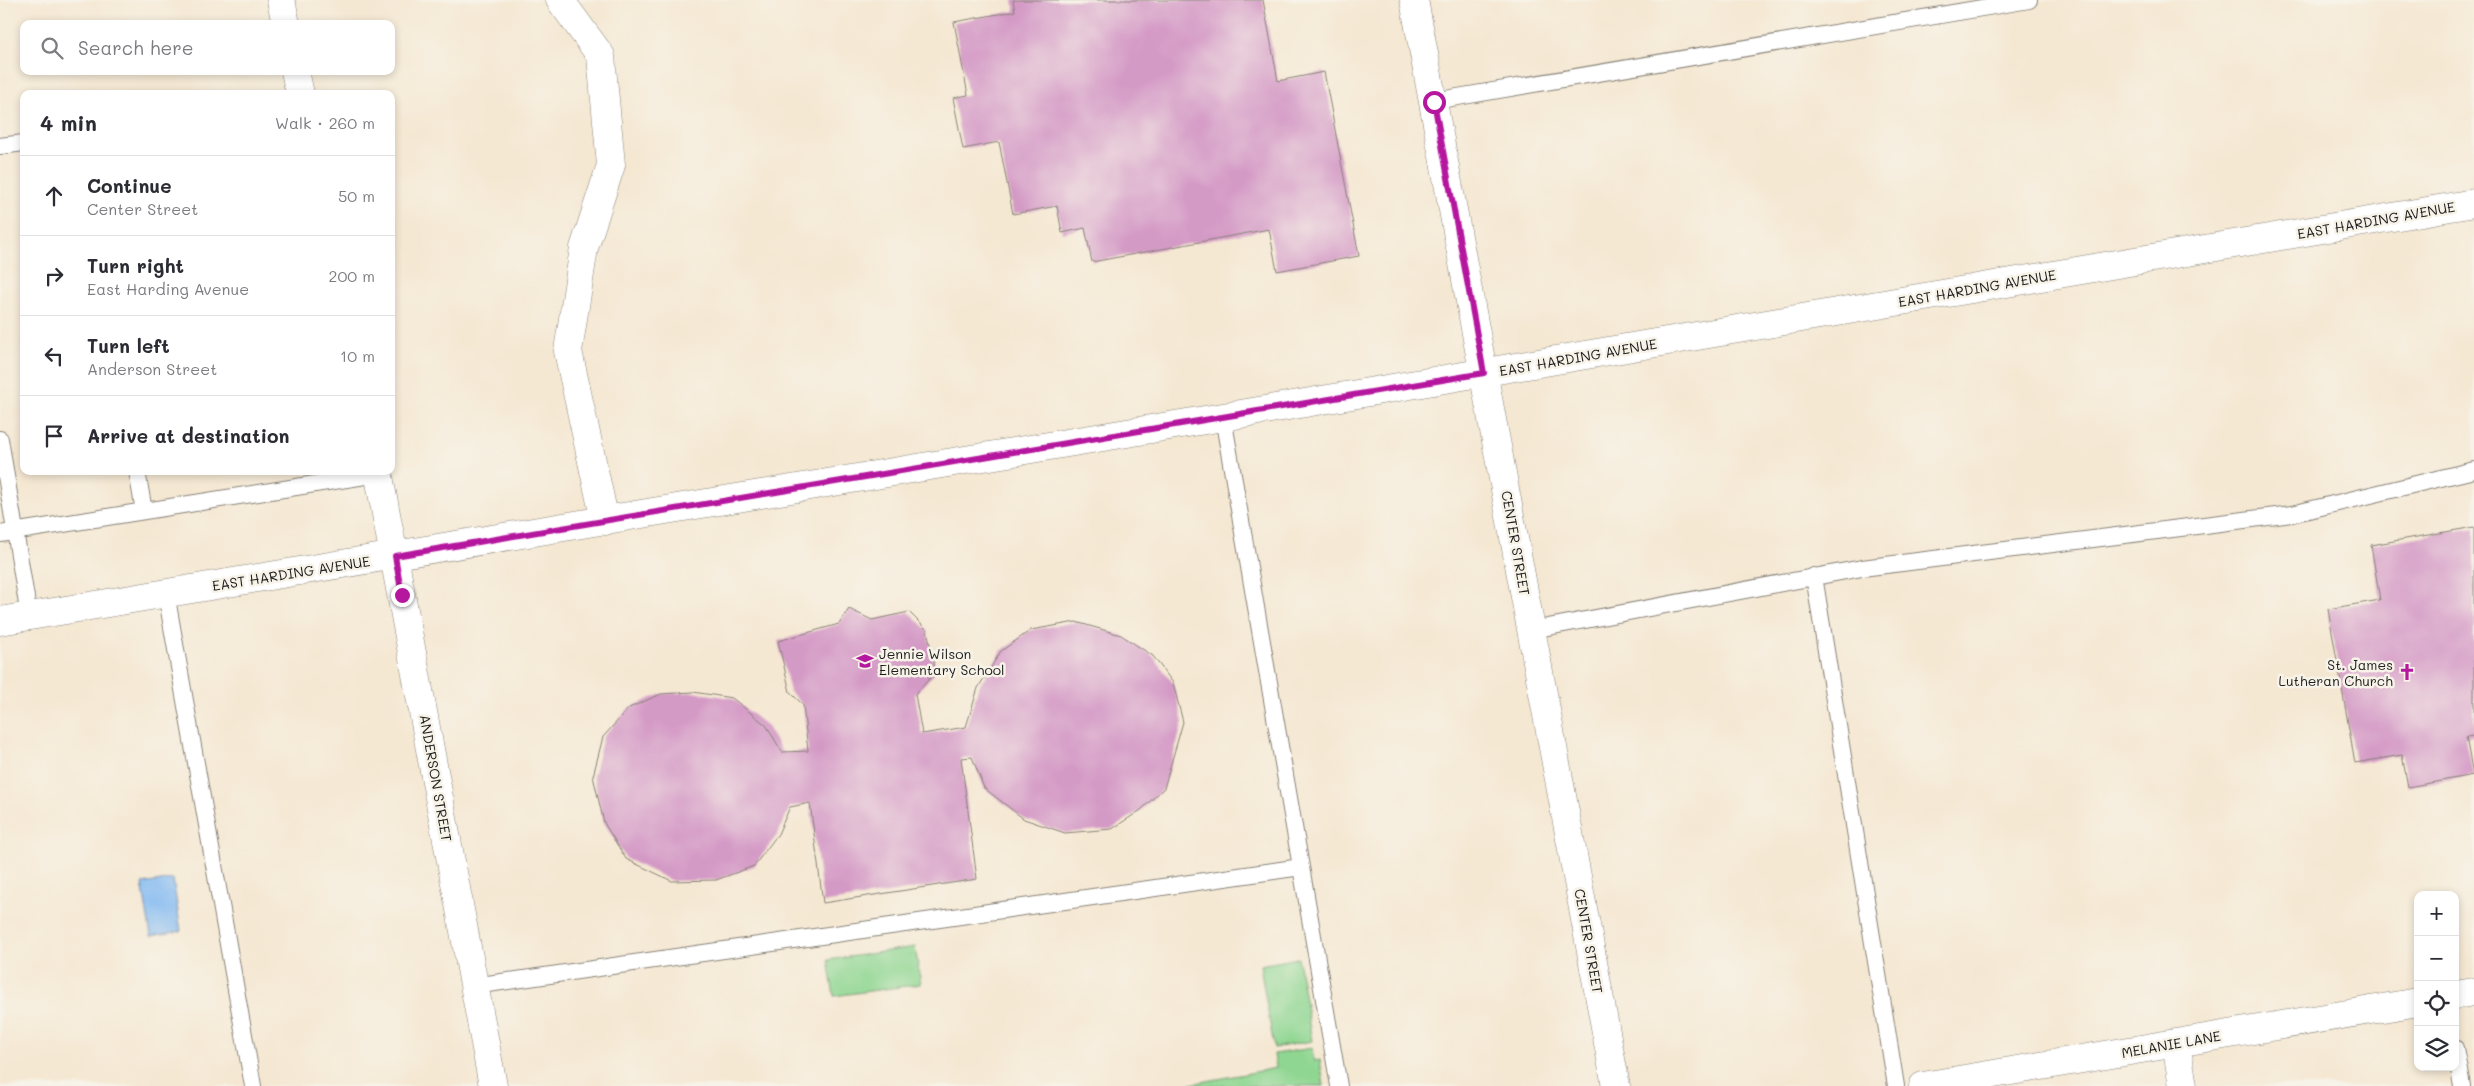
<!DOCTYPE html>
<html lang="en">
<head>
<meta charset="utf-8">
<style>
  :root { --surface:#fff; --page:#f2f2f3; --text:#2b2b33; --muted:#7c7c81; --line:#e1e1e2 }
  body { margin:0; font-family:Mali,sans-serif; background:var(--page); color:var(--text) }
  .controls { position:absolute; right:15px; bottom:15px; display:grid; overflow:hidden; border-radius:10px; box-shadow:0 2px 8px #0003 }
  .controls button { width:45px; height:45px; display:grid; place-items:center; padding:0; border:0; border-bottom:1px solid var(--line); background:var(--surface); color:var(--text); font:25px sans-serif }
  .stop { position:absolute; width:15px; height:15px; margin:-11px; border:4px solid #b5179e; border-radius:50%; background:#fff }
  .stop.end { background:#b5179e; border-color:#fff; box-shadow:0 1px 5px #0008 }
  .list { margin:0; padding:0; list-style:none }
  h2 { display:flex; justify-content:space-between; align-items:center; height:65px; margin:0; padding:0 20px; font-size:21px }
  h2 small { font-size:16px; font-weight:400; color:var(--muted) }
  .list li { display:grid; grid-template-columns:32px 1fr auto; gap:15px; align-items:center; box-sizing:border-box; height:80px; padding:0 20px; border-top:1px solid var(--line) }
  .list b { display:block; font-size:19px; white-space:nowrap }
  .list p { margin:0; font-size:16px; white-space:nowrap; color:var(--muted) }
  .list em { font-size:16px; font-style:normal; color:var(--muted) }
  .icon { flex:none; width:28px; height:28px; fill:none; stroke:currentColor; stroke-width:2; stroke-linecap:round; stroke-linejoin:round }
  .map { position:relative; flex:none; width:2474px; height:1086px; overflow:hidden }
  .search { position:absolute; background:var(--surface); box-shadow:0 2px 8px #0003; left:20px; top:20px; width:375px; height:55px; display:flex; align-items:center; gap:12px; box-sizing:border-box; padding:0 18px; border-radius:10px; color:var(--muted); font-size:19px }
  .panel { position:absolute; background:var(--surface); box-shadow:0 2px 8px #0003; left:20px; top:90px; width:375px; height:385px; border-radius:10px }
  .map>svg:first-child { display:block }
  .green { fill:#8ed691; stroke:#557956 }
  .water { fill:#83baf2; stroke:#506b87 }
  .building { fill:#d49ac6 }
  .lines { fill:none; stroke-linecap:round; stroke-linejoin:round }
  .service-casing { stroke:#888278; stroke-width:18 }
  .minor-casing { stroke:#888278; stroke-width:29 }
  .tertiary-casing { stroke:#888278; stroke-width:29 }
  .service { stroke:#fff; stroke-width:16 }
  .minor { stroke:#fff; stroke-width:28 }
  .tertiary { stroke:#fff; stroke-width:28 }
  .route { stroke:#b5179e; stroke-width:6 }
  .labels { text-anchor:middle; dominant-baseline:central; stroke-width:5; stroke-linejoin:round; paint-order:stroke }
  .street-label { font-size:14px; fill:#1c1c1c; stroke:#f7f3e8 }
  .poi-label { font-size:14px; fill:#1c1c1c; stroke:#f7f3e8; text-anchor:start }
</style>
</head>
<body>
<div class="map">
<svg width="2474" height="1086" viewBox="0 0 2474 1086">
  <rect width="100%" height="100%" fill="#f7f3e8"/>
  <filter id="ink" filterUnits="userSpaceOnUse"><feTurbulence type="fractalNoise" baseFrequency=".02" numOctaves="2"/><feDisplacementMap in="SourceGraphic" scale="10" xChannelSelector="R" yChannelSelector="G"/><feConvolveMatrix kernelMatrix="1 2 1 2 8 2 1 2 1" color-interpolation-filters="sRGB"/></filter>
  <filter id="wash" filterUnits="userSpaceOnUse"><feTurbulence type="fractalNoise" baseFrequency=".0096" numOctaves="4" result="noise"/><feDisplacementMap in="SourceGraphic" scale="20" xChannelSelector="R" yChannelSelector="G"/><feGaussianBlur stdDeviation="1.12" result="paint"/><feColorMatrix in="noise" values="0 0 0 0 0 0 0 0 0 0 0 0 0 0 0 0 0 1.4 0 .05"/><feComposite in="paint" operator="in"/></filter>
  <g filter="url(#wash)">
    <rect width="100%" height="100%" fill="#f5e8d3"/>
    <!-- green -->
    <path class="green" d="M915,947L921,984L834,996L828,960Z
      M1298,958L1312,1041L1274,1048L1260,965Z
      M1312,1048L1314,1061L1320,1060L1324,1086H1180L1276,1068L1274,1054Z"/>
    <!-- water -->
    <path class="water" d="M173,879L181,931L151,936L142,884Z"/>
    <g id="blocks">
      <!-- building -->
      <path class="building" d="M1013,0H1263L1278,81L1324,72L1359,256L1277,271L1269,229L1092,262L1085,228L1062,233L1057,206L1013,214L999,142L963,149L953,98L968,95L954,22L1015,11Z
        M2474,527V736L2466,737L2473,775L2408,787L2402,755L2355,763L2328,609L2380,600L2371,545Z
        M849,609L872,620L909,612L927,630L936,672L915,694L922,734L966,727L978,688L1001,651L1031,630L1076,622L1121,635L1153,656L1173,683L1183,722L1164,788L1141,810L1112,829L1065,833L1024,819L984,788L972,757L961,758L977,879L823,903L810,803L790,807L778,834L754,866L716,880L672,881L626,859L604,823L593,776L603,737L629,708L661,694L693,692L732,698L766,725L782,752L808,751L803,705L790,692L778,641L839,624Z"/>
    </g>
  </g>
  <g filter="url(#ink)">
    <use href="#blocks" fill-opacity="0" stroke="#888278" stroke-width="1"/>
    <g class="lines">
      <!-- service casing -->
      <g class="service-casing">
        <path id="service" d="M1434,101L2029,0
          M0,146L24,143
          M1223,417L1339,1086
          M0,439L29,616
          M137,471L144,511
          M0,534L378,474
          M1814,576L1896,1086
          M166,593L253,1086
          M1532,630L1862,568L2292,514L2474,470
          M474,986L1301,867
          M2455,1048L2462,1086"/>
      </g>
      <!-- minor casing -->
      <g class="minor-casing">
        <path id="minor" d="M281,0L286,24
          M560,0L601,56L611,165L584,248L568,351L605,521
          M295,71L300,94
          M378,471L493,1086
          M0,621L1223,417L2474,203
          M2455,995L2474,992
          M2176,1043L2183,1086
          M1923,1086L2418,1002"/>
      </g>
      <!-- tertiary casing -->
      <g class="tertiary-casing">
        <path id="tertiary" d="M1414,0L1616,1086"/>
      </g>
      <!-- service -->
      <use href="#service" class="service"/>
      <!-- minor -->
      <use href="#minor" class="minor"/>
      <!-- tertiary -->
      <use href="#tertiary" class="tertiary"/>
    </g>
  </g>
  <g class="lines" filter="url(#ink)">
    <!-- route -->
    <path class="route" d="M402,595L395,556L1484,373L1434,102"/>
  </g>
  <!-- icons -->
  <defs>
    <g id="school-bare" transform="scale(1.35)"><path d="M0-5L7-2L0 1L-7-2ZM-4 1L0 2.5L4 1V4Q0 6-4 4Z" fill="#b5179e" stroke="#f7f3e8" stroke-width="2.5" paint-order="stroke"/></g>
    <g id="church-bare" transform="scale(1.35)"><path d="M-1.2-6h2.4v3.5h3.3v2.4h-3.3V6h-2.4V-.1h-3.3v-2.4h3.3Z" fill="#b5179e" stroke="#f7f3e8" stroke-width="2.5" paint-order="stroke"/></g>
  </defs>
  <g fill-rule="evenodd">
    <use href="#school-bare" x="865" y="661"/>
    <use href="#church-bare" x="2407" y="672"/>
  </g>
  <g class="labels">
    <!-- street labels -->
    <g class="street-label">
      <text transform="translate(2376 220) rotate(-10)">EAST HARDING AVENUE</text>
      <text transform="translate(1977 288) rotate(-10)">EAST HARDING AVENUE</text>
      <text transform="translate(1578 357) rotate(-10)">EAST HARDING AVENUE</text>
      <text transform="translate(1516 543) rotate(80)">CENTER STREET</text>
      <text transform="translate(291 573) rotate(-9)">EAST HARDING AVENUE</text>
      <text transform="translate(436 778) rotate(80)">ANDERSON STREET</text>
      <text transform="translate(1589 941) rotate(80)">CENTER STREET</text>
      <text transform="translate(2171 1044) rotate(-10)">MELANIE LANE</text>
    </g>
    <!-- poi labels -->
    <g class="poi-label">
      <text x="879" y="653">Jennie Wilson<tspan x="879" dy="16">Elementary School</tspan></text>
      <text x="2393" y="664" text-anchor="end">St. James<tspan x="2393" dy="16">Lutheran Church</tspan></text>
    </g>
  </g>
</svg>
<div class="controls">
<button>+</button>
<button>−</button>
<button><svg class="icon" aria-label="locate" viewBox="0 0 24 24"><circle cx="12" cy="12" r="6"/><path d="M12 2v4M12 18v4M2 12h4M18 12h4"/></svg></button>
<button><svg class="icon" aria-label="layers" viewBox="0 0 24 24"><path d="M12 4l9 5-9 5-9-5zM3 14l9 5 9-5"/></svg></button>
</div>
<div class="stop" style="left:1434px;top:102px"></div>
<div class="stop end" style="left:402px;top:595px"></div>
<div class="search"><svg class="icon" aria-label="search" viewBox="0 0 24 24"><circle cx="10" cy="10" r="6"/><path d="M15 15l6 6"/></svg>Search here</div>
<section class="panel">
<h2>4 min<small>Walk · 260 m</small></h2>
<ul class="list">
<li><svg class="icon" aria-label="ahead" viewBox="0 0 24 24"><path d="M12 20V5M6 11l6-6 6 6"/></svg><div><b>Continue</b><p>Center Street</p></div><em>50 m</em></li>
<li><svg class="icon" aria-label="right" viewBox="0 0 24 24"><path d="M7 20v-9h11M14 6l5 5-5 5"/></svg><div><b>Turn right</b><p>East Harding Avenue</p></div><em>200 m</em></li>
<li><svg class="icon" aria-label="left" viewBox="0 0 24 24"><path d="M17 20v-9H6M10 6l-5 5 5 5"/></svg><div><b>Turn left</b><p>Anderson Street</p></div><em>10 m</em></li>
<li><svg class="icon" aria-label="arrive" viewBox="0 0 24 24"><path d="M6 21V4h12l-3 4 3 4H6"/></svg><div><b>Arrive at destination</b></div></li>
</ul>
</section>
</div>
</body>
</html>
